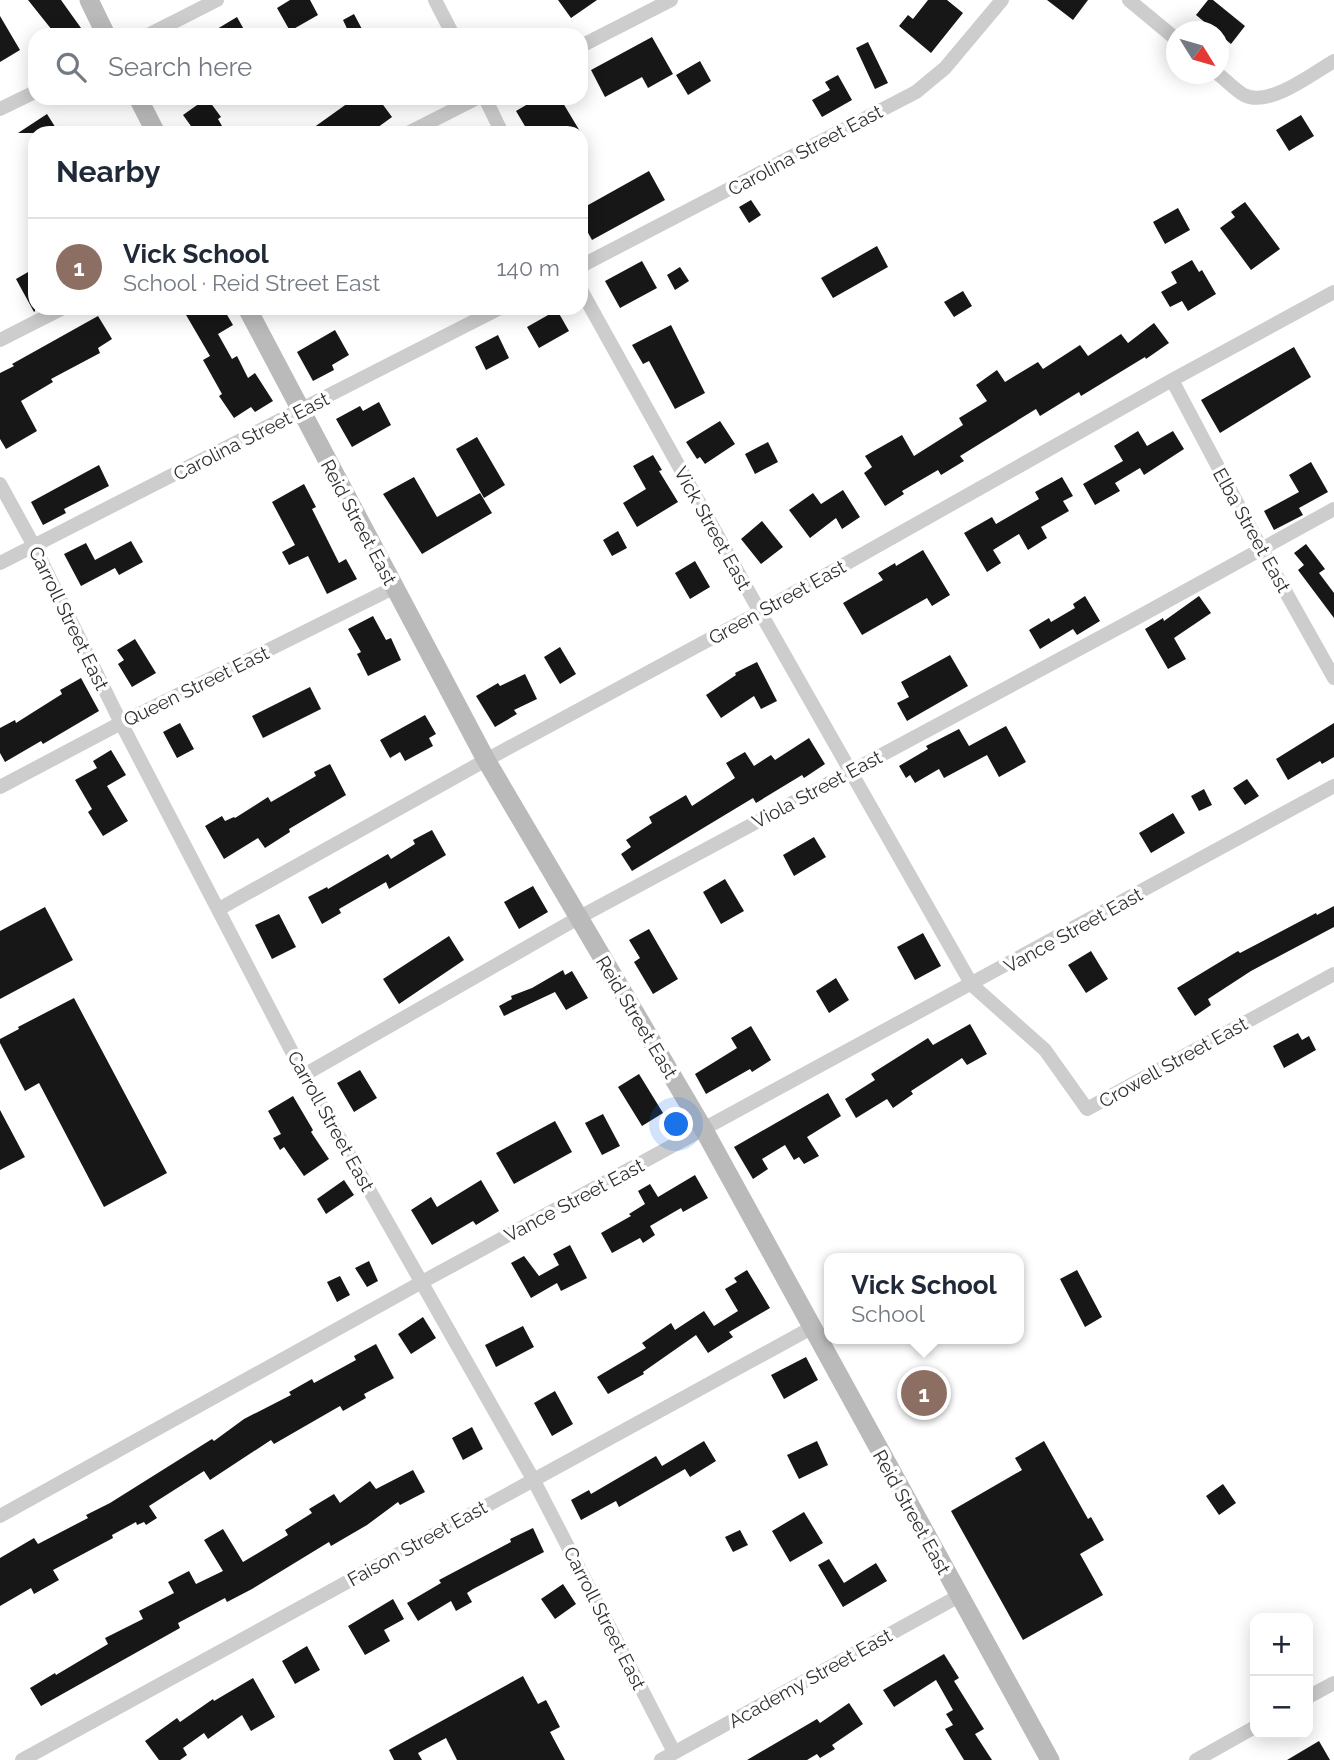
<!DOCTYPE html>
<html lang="en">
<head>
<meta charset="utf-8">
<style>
  :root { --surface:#fff; --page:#f6f6f7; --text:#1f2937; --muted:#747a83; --line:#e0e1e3; --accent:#111827 }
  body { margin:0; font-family:Raleway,sans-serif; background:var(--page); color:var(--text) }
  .controls { position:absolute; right:21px; bottom:21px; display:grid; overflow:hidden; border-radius:14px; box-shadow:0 4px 18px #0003 }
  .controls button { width:63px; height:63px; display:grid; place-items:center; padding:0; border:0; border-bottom:2px solid var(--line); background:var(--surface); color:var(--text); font:35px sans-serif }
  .compass { position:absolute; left:1166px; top:21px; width:63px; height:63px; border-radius:50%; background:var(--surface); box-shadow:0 4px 18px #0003; rotate:127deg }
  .you { position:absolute; left:677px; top:1125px; width:24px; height:24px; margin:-18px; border:5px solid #fff; border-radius:50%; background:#1a73e8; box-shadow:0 0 0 10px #1a73e833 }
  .badge { display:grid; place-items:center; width:46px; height:46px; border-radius:50%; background:var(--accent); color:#fff; font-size:23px; font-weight:700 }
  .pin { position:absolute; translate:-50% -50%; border:4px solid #fff; box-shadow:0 2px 7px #0006 }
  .popup { position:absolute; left:824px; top:1253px; width:200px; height:91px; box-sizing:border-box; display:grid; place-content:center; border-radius:14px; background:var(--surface); filter:drop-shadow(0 2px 5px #0005); font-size:23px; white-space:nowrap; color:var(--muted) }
  .popup b { font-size:26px; color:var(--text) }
  .popup::after { content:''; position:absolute; left:50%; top:100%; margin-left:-14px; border:14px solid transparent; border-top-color:var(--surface) }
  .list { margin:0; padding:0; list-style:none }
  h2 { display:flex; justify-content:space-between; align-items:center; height:91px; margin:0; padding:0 28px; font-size:30px }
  h2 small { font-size:23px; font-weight:400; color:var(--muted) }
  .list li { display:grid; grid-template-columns:46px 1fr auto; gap:21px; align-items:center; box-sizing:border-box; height:98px; padding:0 28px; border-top:2px solid var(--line) }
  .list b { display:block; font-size:26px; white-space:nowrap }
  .list p { margin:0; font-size:23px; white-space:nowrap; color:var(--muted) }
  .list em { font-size:23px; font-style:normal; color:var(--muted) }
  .icon { flex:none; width:38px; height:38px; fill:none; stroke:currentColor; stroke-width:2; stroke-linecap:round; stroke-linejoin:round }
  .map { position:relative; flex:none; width:1334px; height:1760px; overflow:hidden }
  .search { position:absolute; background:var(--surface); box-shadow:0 4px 18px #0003; left:28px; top:28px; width:560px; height:77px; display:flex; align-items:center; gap:18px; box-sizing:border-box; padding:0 24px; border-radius:21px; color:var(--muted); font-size:26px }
  .panel { position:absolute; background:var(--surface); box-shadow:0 4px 18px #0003; left:28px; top:126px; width:560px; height:189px; border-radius:21px }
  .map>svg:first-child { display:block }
  .building { fill:#171717 }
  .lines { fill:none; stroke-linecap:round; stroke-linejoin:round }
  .street { stroke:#cdcdcd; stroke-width:14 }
  .secondary { stroke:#bababa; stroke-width:19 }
  .labels { text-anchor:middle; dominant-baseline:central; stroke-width:7; stroke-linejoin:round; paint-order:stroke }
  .street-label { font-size:19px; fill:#303030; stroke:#fff }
</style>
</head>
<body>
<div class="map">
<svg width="1334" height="1760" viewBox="0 0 1334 1760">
  <rect width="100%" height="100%" fill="#fff"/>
  <!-- building -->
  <path class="building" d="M28,0H61L86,35H56Z
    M290,0H310L318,15L290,31L277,8Z
    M558,0H597L571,18Z
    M928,0H947L963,13L931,53L899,26L908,15L913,19Z
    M1047,0H1088L1073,20Z
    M1208,0H1213L1245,26L1231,44L1196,15Z
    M354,14L363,31L350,35L343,20Z
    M0,16L20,50L0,62Z
    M237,17L247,35H207Z
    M652,37L673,74L648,88L642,77L605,97L591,70Z
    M868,42L888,83L875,89L856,48Z
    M700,61L711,81L688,95L676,75Z
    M838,75L852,100L822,117L812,100L830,90L825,82Z
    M207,98L221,117L218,119L226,133H196L183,115Z
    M355,98H378L392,117L370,133H306Z
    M538,98H560L581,133H529L516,111Z
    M47,114L59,133H18Z
    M1301,115L1314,136L1289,151L1276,130Z
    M649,171L665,200L592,240L581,220V209Z
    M751,200L761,215L749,223L739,207Z
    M1245,202L1280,249L1251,270L1220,228L1235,217L1231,212Z
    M1178,208L1190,230L1165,244L1153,222Z
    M877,246L888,267L833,298L821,278Z
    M1192,260L1199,272L1202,270L1216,294L1188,311L1182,301L1170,307L1161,292L1177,283L1171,272Z
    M642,261L657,288L620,308L605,281Z
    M680,267L689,281L675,290L667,275Z
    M35,268V311L34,312L16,279Z
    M963,291L972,306L954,317L944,302Z
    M182,308H223L233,325L218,334L232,359L237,356L248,378L255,373L273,401L255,412L251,407L234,418L219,396L222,394L203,360L210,356Z
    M557,310L569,331L539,348L527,327Z
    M98,316L112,339L98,348L100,353L51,379L53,382L21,401L37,431L6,449L0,439V373L14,366L12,364Z
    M1154,323L1169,343L1146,359L1145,357L1081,396L1079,392L1040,416L1036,409L960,456L964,461L941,475L938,470L902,491L904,494L885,506L864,473L872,467L865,456L902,435L914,456L963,425L959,418L987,401L976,385L997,370L1005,382L1038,362L1043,369L1080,345L1088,356L1121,334L1128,343Z
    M671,325L705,393L675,409L649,361L643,364L632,345Z
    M335,330L349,355L332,365L334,370L313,381L297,352Z
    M498,335L509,358L486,370L475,347Z
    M1294,347L1311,377L1220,433L1201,400Z
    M379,402L391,425L352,447L336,419L360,406L363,411Z
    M720,421L735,444L705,464L700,457L697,459L686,442Z
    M1138,431L1147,446L1173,431L1184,449L1144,475L1140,468L1115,483L1120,491L1095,505L1083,484L1123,461L1114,446Z
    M477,437L505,485L484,498L456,449Z
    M768,442L778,462L755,474L745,454Z
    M653,455L662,470L659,471L678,502L637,527L623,503L646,489L633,466Z
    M1311,462L1328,492L1299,508L1303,515L1274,530L1264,511L1299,492L1289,475Z
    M99,465L109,486L64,509L66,513L43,525L31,502Z
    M414,477L437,517L480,493L492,513L422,554L383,494Z
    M1062,477L1073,496L1063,501L1069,511L1041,527L1047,538L1028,550L1019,534L993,550L1001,563L987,572L964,533L992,517L996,524L1039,499L1035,492Z
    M304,484L316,507L312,509L339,563L346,559L357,579L327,594L308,556L289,565L282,552L295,545L272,502Z
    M843,490L860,517L842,529L836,518L810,538L789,510L813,493L821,504Z
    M762,521L783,547L761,564L741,539Z
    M618,531L627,548L612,556L603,540Z
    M131,541L143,562L119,575L115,568L81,586L64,554L86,543L95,560Z
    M1306,544L1325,569L1319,573L1334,593V618L1298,570L1304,565L1294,553Z
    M923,550L950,595L932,606L927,598L862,635L843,603L883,580L878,573L895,563L896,566Z
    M695,561L710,587L690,599L675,573Z
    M1085,596L1100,621L1077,635L1073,629L1040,649L1029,630L1049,618L1051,622L1075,608L1073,604Z
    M1199,596L1211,613L1174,638L1186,659L1168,669L1145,629L1163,618L1164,621Z
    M373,616L386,640L391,638L401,660L368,676L357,654L361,652L348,629Z
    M135,639L156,673L132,687L118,664L124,660L117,650Z
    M560,647L576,674L560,684L544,657Z
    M950,655L968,686L907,721L897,703L909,697L901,682Z
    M757,662L777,701L761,709L754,696L721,718L706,695L736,675L735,673Z
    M525,674L537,699L514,710L517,714L495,727L476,696L498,683L500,686Z
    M81,678L99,711L43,744L41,741L5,762L0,753V728L15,720L16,723L62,694L60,690Z
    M310,687L321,709L263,738L252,716Z
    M425,715L436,734L429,738L433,746L405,761L400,752L390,758L380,740Z
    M180,723L194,749L177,758L163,732Z
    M1334,723V757L1322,764L1320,761L1288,780L1276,759Z
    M1006,726L1026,762L999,777L987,755L944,778L939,769L915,783L910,775L906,778L899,766L928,749L926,746L959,729L969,746Z
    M809,738L825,764L804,778L802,775L756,803L753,798L632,871L621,854L631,847L626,840L652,823L649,817L686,795L692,806L735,778L726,763L745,752L754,766L771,755L775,760Z
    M111,750L126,775L107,786L128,821L103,836L88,812L92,809L75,780L97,768L93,761Z
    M330,764L346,795L289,829L290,832L265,848L258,838L224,859L205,826L222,816L225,821L234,817L235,818L268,797L271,802L316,776L314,772Z
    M1247,779L1259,796L1245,805L1233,788Z
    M1204,789L1212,805L1199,811L1191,796Z
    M1173,813L1185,833L1151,853L1139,833Z
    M432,830L446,855L389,889L386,882L339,909L341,913L322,924L308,897L327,887L328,889L388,854L391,859L415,844L413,840Z
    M814,837L826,857L794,876L783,855Z
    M725,879L744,911L721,924L703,892Z
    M533,886L548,912L519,929L504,902Z
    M1334,906V927L1251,971L1208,999L1211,1005L1195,1016L1177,988L1238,951L1240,953L1316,913L1317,915Z
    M45,907L73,960L0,999V931Z
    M279,914L296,947L272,959L255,925Z
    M649,929L678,979L653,994L634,962L640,958L629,940Z
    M923,933L941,966L915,980L897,947Z
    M449,936L464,960L399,1004L383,979Z
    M1091,951L1108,979L1086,993L1068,965Z
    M563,970L565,975L572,971L588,998L566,1010L555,992L504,1016L499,1006L512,999L511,996L532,988Z
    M836,978L849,1000L829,1013L816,991Z
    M74,998L167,1173L104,1207L39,1083L25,1091L0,1043V1039L19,1029L18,1027Z
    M970,1024L987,1054L967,1065L962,1058L911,1091L913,1094L893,1108L887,1099L856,1118L845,1099L875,1080L871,1074L928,1038L933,1045Z
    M751,1026L771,1060L752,1072L750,1069L706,1094L695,1074L737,1048L731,1038Z
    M1298,1033L1302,1040L1309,1036L1316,1050L1284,1068L1273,1046Z
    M360,1070L377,1098L354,1112L337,1083Z
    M639,1074L663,1113L642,1126L618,1087Z
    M828,1093L841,1116L807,1137L819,1156L804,1164L799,1157L794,1160L785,1145L762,1159L768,1169L753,1179L734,1147Z
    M293,1096L313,1130L311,1132L329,1159L304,1176L284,1147L280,1150L273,1138L281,1134L268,1111Z
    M0,1110L25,1157L0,1170Z
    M603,1114L620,1146L602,1155L585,1123Z
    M555,1121L572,1152L514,1184L496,1153Z
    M695,1175L708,1198L683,1212L681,1208L650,1226L655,1235L643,1243L640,1238L612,1253L601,1233L631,1216L629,1214L645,1204L638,1191L650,1184L658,1197Z
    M344,1180L354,1195L326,1214L317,1199Z
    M481,1180L499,1211L476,1225L473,1221L432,1245L411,1210L431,1197L437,1207Z
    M570,1245L587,1278L561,1291L557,1283L531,1298L511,1263L524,1256L539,1276L559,1265L553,1254Z
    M369,1261L378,1281L367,1287L355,1268Z
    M747,1270L770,1308L729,1332L733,1337L708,1353L696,1335L643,1372L644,1374L608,1394L597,1377L646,1348L642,1343L671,1323L675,1330L704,1311L714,1326L738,1311L725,1289L737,1282L734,1278Z
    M1077,1270L1102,1317L1085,1327L1060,1279Z
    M340,1276L350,1295L337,1302L327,1282Z
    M423,1317L436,1338L411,1354L398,1334Z
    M523,1326L534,1347L496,1367L485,1345Z
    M376,1344L394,1378L364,1394L366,1398L343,1411L340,1406L274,1444L271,1440L210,1480L204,1471L149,1506L157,1518L146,1525L144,1522L137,1525L136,1522L112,1535L113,1538L53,1570L59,1580L34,1594L31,1588L0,1606V1558L34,1538L38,1544L88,1518L86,1515L110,1503L212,1439L214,1441L244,1419L291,1395L289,1392L312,1379L314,1383L356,1360L354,1356Z
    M806,1357L818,1380L784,1399L771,1375Z
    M555,1391L573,1424L552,1436L534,1403Z
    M472,1427L483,1449L463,1460L452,1438Z
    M704,1441L716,1461L690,1477L685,1469L619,1507L616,1501L581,1520L571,1500L589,1490L591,1494L656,1456L662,1466Z
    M817,1441L828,1465L799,1479L787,1455Z
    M1044,1441L1088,1519L1091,1517L1104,1540L1080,1554L1103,1595L1023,1640L951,1511L1022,1470L1015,1458Z
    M413,1470L425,1492L400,1505L398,1502L367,1525L331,1546L329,1542L252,1589L227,1602L225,1598L178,1623L180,1628L41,1706L30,1688L55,1673L56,1675L108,1644L105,1638L143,1619L139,1611L174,1593L168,1582L189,1571L196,1584L223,1571L204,1540L223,1529L243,1562L288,1535L285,1530L312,1513L309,1509L334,1494L340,1503L370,1481L376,1489Z
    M1223,1484L1236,1503L1219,1515L1206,1496Z
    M804,1512L823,1543L790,1562L772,1531Z
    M533,1528L544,1552L473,1589L467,1593L472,1602L456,1611L451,1601L418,1621L407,1603L441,1583L439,1580L511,1542L510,1539Z
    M740,1530L748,1545L733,1552L725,1537Z
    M829,1559L844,1583L876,1563L887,1581L843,1607L818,1565Z
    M563,1584L576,1604L555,1619L541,1599Z
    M393,1599L404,1619L384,1630L390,1641L365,1655L348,1626Z
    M307,1646L320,1670L295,1684L282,1661Z
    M944,1654L959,1678L954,1681L984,1729L975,1734L992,1760H964L945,1729L953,1725L946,1714L953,1710L936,1680L894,1707L883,1690Z
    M523,1676L538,1704L546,1700L560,1727L550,1732L565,1760H457L446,1738L418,1753L422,1760H394L389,1750Z
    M253,1678L275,1717L251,1731L242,1715L208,1739L204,1733L183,1748L187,1755L180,1760H159L145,1741L177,1718L180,1722L213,1699L214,1701Z
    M849,1703L863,1724L832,1745L835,1749L820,1758L817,1754L807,1760H747L817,1719L820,1723Z
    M1319,1741L1330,1760H1287Z"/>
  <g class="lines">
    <!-- street -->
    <path class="street" d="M435,0L453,35
      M1129,0L1176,39
      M148,35L217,0
      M581,46L671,0
      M1218,74C1226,80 1235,90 1244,95C1269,108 1313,73 1334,61
      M485,98L502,133
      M0,109L35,92
      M408,133L477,98
      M581,266L916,92L945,68L1002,0
      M581,290L760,612L972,985L1045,1050L1087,1109L1334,974
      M0,340L63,308
      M1172,380L1261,548L1334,678
      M0,484L34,546L121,723L304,1075L533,1479L674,1752
      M0,563L500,308
      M0,787L121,723L393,588
      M219,909L486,760L760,612L1172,380L1334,292
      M304,1075L578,918L1131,621L1334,509
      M0,1516L422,1282L1334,786
      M1308,1697L1334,1683
      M22,1760L813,1327
      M661,1760L959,1596
      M1196,1760L1255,1727"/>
    <!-- secondary -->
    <path class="secondary" d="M89,0L106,35
      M138,98L156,133
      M247,308L486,760L704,1130L1050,1760"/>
  </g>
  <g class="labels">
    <!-- street labels -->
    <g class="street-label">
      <text transform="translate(805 150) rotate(-28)">Carolina Street East</text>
      <text transform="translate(251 436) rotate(-27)">Carolina Street East</text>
      <text transform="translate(359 522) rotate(62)">Reid Street East</text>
      <text transform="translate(713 528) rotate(61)">Vick Street East</text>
      <text transform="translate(1252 530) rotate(61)">Elba Street East</text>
      <text transform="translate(777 602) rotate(-29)">Green Street East</text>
      <text transform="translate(69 618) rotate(64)">Carroll Street East</text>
      <text transform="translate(196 686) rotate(-26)">Queen Street East</text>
      <text transform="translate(817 789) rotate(-28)">Viola Street East</text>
      <text transform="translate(1073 930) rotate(-29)">Vance Street East</text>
      <text transform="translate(637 1017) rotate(59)">Reid Street East</text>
      <text transform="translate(1173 1062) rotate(-29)">Crowell Street East</text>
      <text transform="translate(331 1121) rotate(61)">Carroll Street East</text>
      <text transform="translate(574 1200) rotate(-28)">Vance Street East</text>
      <text transform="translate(912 1512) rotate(61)">Reid Street East</text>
      <text transform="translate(417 1543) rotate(-29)">Faison Street East</text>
      <text transform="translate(605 1618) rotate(63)">Carroll Street East</text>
      <text transform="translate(810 1678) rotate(-29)">Academy Street East</text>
    </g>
  </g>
</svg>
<div class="controls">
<button>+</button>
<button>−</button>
</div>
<svg class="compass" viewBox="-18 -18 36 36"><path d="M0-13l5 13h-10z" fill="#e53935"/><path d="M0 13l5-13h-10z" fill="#747a83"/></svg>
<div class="you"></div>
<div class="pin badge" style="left:924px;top:1393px;background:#8d6e63">1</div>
<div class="popup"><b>Vick School</b>School</div>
<div class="search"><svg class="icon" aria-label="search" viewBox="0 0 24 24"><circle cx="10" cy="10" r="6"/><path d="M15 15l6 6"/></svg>Search here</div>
<section class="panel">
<h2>Nearby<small></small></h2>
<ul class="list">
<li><span class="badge" style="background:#8d6e63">1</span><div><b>Vick School</b><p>School · Reid Street East</p></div><em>140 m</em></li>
</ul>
</section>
</div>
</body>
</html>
